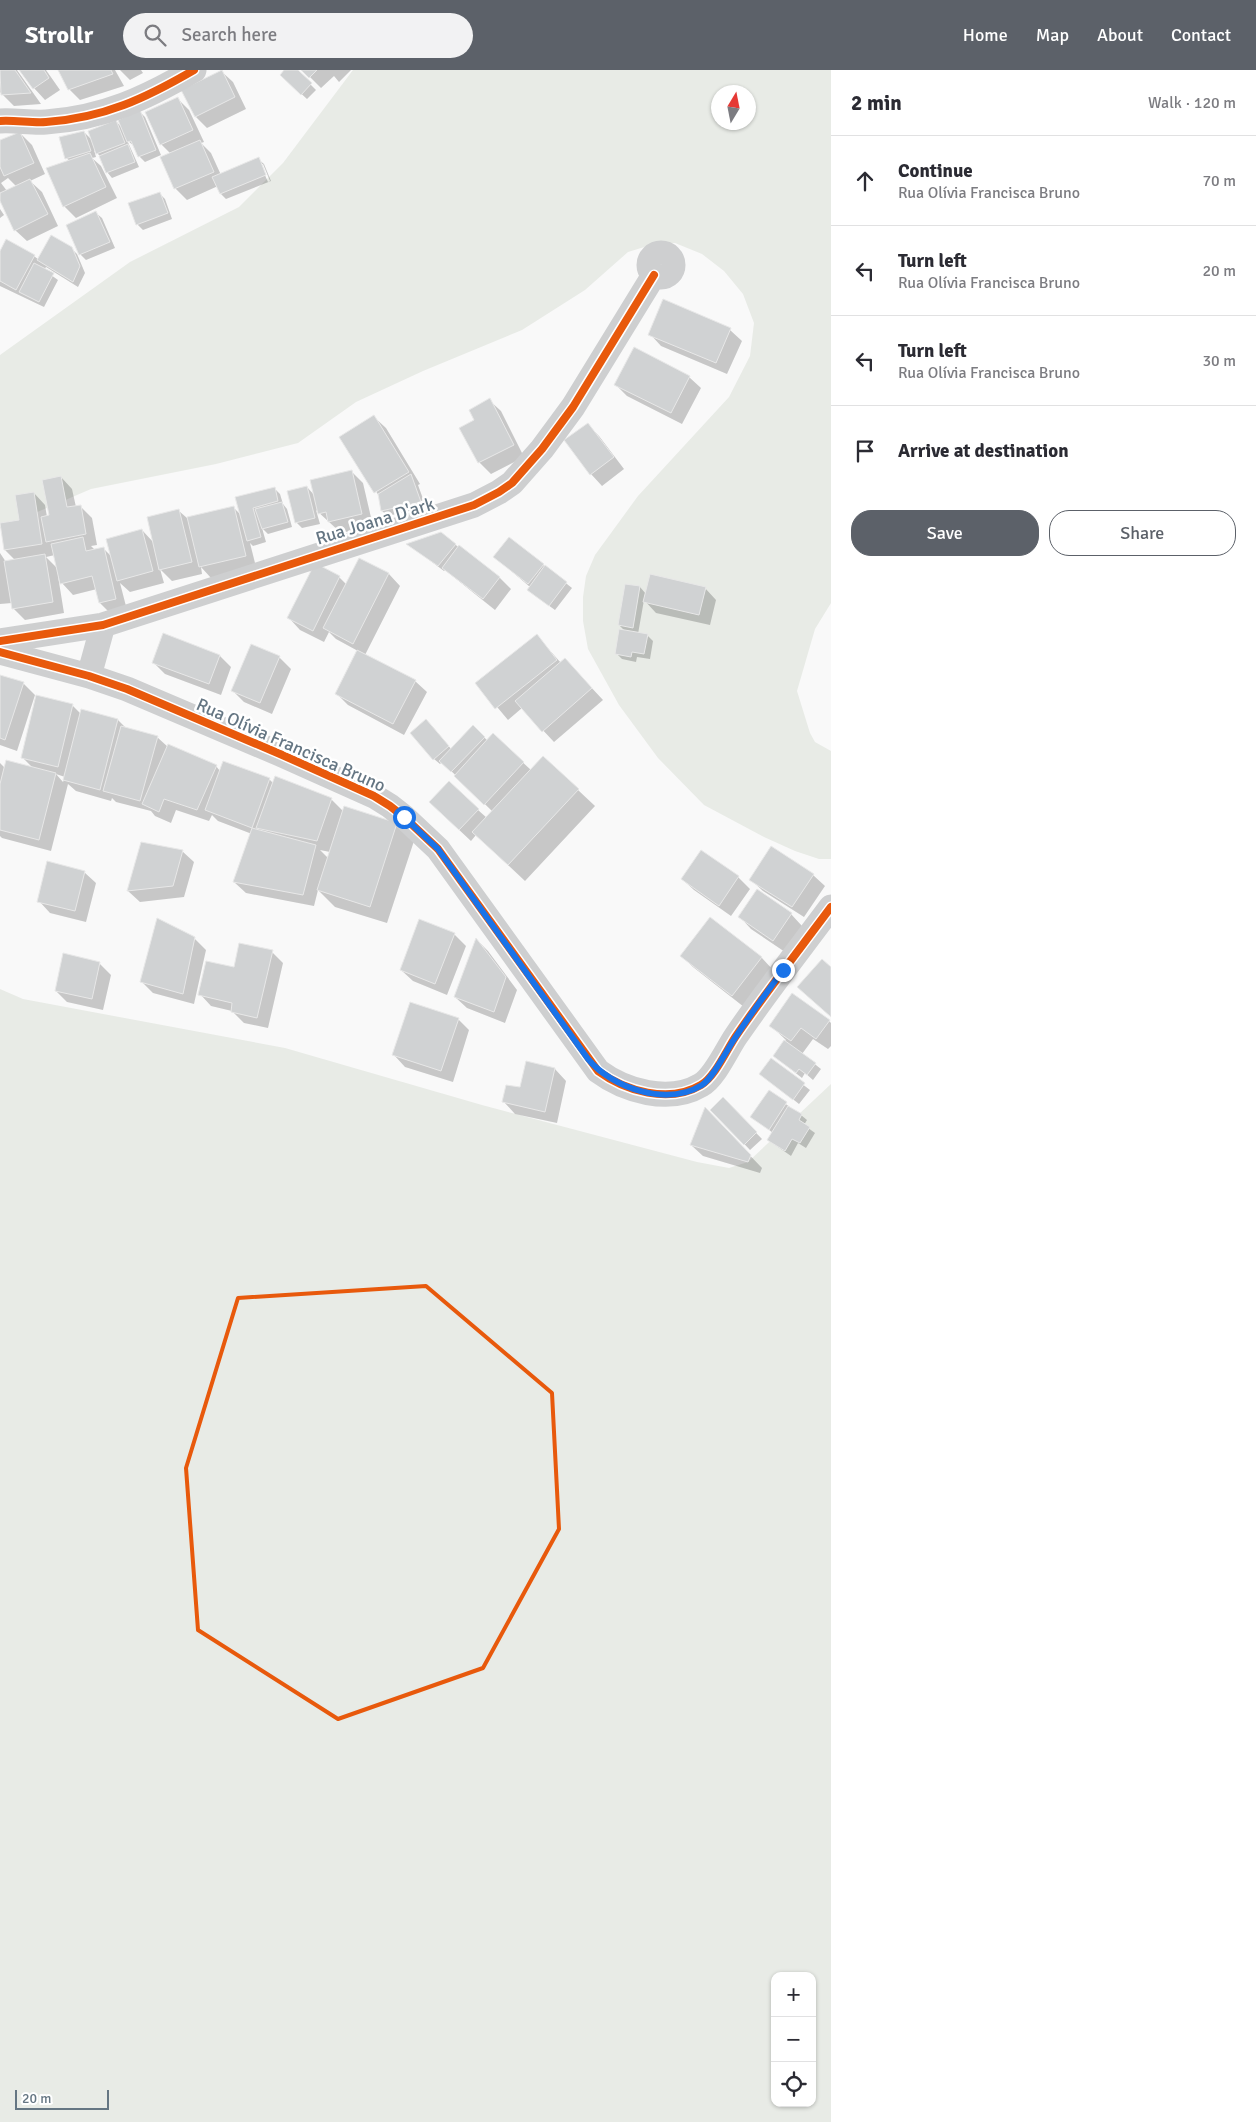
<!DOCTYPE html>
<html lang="en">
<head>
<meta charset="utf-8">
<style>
  :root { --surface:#fff; --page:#f2f2f3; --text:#2b2b33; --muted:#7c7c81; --line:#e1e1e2; --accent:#5c6169 }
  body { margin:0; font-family:Signika,sans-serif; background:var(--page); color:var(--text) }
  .controls { position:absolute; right:15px; bottom:15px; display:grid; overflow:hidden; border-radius:10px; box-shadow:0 1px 4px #0004 }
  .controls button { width:45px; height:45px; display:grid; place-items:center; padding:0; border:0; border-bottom:1px solid var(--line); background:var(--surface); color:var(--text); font:25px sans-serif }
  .compass { position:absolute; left:711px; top:15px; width:45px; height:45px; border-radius:50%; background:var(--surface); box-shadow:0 1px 4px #0004; rotate:10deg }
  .scale { position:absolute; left:15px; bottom:12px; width:94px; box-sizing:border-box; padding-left:5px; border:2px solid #657683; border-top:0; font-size:14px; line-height:18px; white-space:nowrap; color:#657683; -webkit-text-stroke:4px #fff; paint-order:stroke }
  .stop { position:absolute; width:15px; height:15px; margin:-11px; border:4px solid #1a73e8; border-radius:50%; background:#fff }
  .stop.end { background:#1a73e8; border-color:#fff; box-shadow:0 1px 5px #0008 }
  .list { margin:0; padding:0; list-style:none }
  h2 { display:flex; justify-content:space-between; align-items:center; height:65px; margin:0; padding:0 20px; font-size:21px }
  h2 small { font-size:16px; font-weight:400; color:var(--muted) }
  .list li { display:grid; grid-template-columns:32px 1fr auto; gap:15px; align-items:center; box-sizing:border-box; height:90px; padding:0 20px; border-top:1px solid var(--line) }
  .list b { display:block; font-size:19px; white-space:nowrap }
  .list p { margin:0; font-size:16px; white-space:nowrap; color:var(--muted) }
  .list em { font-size:16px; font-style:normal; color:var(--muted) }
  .actions { display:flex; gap:10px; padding:15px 20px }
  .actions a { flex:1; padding:11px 0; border:1px solid var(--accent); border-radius:20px; text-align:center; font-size:18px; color:var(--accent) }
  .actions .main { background:var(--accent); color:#fff }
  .icon { flex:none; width:28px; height:28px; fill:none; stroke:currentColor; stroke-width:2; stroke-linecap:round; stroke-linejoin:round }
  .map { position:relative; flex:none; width:831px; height:2052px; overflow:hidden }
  header { display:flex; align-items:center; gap:30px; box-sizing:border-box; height:70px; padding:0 25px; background:var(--accent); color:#fff }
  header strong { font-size:24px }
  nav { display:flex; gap:28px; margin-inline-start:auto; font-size:18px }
  .search { width:350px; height:45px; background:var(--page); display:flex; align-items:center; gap:12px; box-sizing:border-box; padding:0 18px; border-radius:28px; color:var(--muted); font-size:19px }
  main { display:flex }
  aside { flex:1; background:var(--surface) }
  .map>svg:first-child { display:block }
  .green { fill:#e8ebe6; fill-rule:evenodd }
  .shadow { fill:#0003; fill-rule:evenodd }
  .building { fill:#d0d2d3; stroke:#e8e8e8 }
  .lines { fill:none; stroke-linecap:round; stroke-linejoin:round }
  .street { stroke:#cecfd0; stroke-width:25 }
  .cycleway-casing { stroke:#fff; stroke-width:11 }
  .cycleway { stroke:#e8590c; stroke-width:8 }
  .route { stroke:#1a73e8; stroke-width:6 }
  .marked { fill:none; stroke:#e8590c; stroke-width:4; stroke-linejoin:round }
  .labels { text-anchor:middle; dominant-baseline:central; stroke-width:5; stroke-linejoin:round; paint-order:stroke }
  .street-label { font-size:18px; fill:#657683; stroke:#fff }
</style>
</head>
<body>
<header>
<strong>Strollr</strong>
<div class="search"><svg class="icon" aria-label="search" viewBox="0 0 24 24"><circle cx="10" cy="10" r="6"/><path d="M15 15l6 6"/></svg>Search here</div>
<nav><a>Home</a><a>Map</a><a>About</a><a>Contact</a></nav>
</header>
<main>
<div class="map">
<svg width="831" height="2052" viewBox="0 0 831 2052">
  <rect width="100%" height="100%" fill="#f9f9f9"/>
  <!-- green -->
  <path class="green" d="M353,0H831V533L815,559L797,621L810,663L815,672L831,681V789H819L795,781L764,767L704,735L658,688L619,635L588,579L583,551V527L586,506L595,485L638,426L729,327L750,286L754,253L743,224L724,201L702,184L675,173L654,174L628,182L585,220L522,260L423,301L356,332L298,373L216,394L91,419L0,458V285L130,192L239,137L283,93ZM718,22H748V52H718Z
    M0,919L23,929L285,978L482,1035L697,1092L729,1098L748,1092L831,1014V2052H0ZM775,1906H812V2033H775Z"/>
  <!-- shadow -->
  <path class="shadow" d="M0,0H17L41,34L14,36L0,22Z
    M21,0H46L60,20L45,30L34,18Z
    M59,0H115L124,16L80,30L69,19Z
    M120,0H141L143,3L130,10Z
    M286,0H296L316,20L307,29L281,5Z
    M303,0H351L339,12L334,6L321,18Z
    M221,1L233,12L246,39L207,58L196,47Z
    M177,28L189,40L204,72L201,73L211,83L221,105L258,89L264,94L271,111L226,129L221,124L218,116L187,130L175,118L171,84L161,74ZM260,94H263L270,111L268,112Z
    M140,42L145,47L161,85L145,92L139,86L135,77L127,70L139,97L112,108L107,102L101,87L94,80L96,87L92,88L101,96L117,128L76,148L64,136L70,91L66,88L84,62L93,71L116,51L122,58Z
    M20,63L32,75L45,104L30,111L42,122L58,156L27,171L15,160L0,128V98L2,100L0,72ZM8,108L17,117L7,121L1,113Z
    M159,123L165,129L172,149L143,160L137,154Z
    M0,139L4,145L0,148Z
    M96,143L102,148L115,178L86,190L80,184Z
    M71,178L77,184L85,203L78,217L46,197L44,200L58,210L44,237L0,216V184L34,186L39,190Z
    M730,260L742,271L727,304L661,276L650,264Z
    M689,307L701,318L682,354L627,326L616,315Z
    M489,330L501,341L524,387L491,404L479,392L461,358L476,351Z
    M374,347L386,358L420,414L418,415L426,437L388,446L382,441L379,426L341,367Z
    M588,355L599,366L624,399L602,416L591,404Z
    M351,401L363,413L373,456L341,463L316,440L320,454L302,458L296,452L307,417L315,426Z
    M61,407L72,419L76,437L80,436L92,448L97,475L91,476L95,480L103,478L112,487L142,460L154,473L179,441L187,448L233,437L241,445L274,418L280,424L283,434L287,439L292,457L268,464L262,458L266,472L253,476L250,473L256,497L211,508L201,497L202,504L172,511L160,499L164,513L130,522L120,513L127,540L111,544L100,533L97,519L73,525L62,513L60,505L58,506L64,543L25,550L13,538L12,533L0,534V483L6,492L15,490L5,480L34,423L45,435L47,447L51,446ZM55,485L58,499L46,487Z
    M441,464L500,508L511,519L495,540L445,500L444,501L408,474Z
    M495,487L543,495L572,518L555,540L534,525L530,517Z
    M359,489L389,504L400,516L365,585L415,611L427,622L404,665L348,635L336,623L358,581L336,569L329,562L324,572L300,560L289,548L339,507L346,514Z
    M640,517L646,524L705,518L716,530L710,555L656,543L644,530L638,564L647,565L653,571L650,589L637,587L636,592L622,589L616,583L626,562L619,555Z
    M537,566L561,593L576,601L603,630L554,672L522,638L508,650L477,613Z
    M220,586L231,597L221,625L165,604L154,593Z
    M279,587L291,599L272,644L244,632L233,621Z
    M0,606L23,613L35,625L17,681L0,675Z
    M72,635L81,644L118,650L127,659L157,667L168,677L216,696L220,701L269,709L273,713L331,729L343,741L397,754L414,771L387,853L335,837L318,820L314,836L246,823L234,812L252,764L218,751L212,745L209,751L176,740L171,753L155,746L151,741L116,732L112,728L111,731L76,721L68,714L51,781L2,768L0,766V693L5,698L34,699L23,688ZM56,704L65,707L63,712ZM320,780L330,782L328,788Z
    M432,656L452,680L473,657L488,671L493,665L531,700L578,720L595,736L525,811L476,765L471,771L442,744L478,740L487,748L493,742L442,692L440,694L434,689Z
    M142,774L182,781L194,792L184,827L140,832L128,821Z
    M701,782L738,807L750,819L731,846L694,820L682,809Z
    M84,802L96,813L86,852L50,843L39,831Z
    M813,805L825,816L804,847L763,821L751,810Z
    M791,844L802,856L785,882L751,859L740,847Z
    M711,849L762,888L773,900L744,937L693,897L682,886Z
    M454,864L466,876L447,925L413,911L401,900Z
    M194,868L206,880L194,934L153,923L142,912Z
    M477,870L488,881L517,920L505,953L467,938L455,927Z
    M272,882L283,893L268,958L244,953L232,941L211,936L200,924L234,899Z
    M99,893L111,905L103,940L67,932L56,921Z
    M458,949L469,960L453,1012L405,997L394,985Z
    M829,951L831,953V976L828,979L813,969L802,984L821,999L813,1010L805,1003L802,1008L774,986L786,970L771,956Z
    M771,990L810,1020L799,1034L761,1004Z
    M555,999L566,1011L557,1053L515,1044L504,1032L521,1019Z
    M769,1022L801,1045L807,1050L804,1055L815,1063L806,1078L798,1073L791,1086L768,1070L773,1063L752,1047Z
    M723,1029L762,1069L750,1080L712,1040Z
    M716,1050L762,1098L760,1103L703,1086L691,1075Z"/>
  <!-- building -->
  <path class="building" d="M0,0H15L31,23L1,25Z
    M19,0H44L49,8L33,19Z
    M58,0H111L113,4L68,20Z
    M222,0L235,27L195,47L181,20Z
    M284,0H298L312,13L301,25L280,5Z
    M301,0H317L309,8Z
    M178,27L193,60L160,75L145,42Z
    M140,40L156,80L138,87L131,71L127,72L118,50Z
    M116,50L125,73L96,84L88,61Z
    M84,61L91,81L65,89L59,67Z
    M20,62L34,93L4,106L0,97V70Z
    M200,70L214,102L174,119L160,87Z
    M128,74L135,92L106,103L99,86Z
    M90,83L106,117L63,137L46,98Z
    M259,87L266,105L220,124L212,107Z
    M30,109L48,144L14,161L0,131V123Z
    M160,122L168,143L136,155L128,133Z
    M96,141L110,172L79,185L66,155Z
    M51,165L72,177L80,196L73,212L37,190Z
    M6,169L35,185L16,220L0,211V181Z
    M34,193L54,203L39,232L19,222Z
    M663,229L731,258L716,293L648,265Z
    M634,277L690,306L671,343L614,315Z
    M490,328L514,375L478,393L459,358L474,350L469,340Z
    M374,345L409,402L374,423L339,367Z
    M588,353L614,387L590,405L564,370Z
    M352,400L362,444L328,452L326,442L318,444L310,410Z
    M411,404L421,432L381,441L378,424Z
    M61,406L67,437L81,435L86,464L46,472L41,447L49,445L42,410Z
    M307,416L315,448L295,453L287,421Z
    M275,417L278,431L253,438L261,467L247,471L235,427Z
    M34,422L42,474L4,480L0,453L19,450L15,425Z
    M282,432L288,452L262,459L255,439Z
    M234,436L246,486L199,497L187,447Z
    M179,439L192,492L159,500L147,447Z
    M142,459L153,501L117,511L106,469Z
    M441,462L456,474L438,496L406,474Z
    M83,467L86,481L104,477L116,529L99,533L92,506L60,514L51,474Z
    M509,467L544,494L528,514L493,487Z
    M459,475L500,507L483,529L442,498Z
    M45,484L53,532L12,539L4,491Z
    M359,488L389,503L353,574L323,558Z
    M315,493L340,506L313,561L287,548Z
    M545,495L567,512L549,536L527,520Z
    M650,504L706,517L699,545L643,532Z
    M625,514L640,516L633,558L618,555Z
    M619,559L648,564L644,584L632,582L631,587L615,584Z
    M163,563L220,585L209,614L152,593Z
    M537,564L557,590L495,639L475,613Z
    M251,574L280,586L260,633L231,621Z
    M357,580L416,610L393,654L335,624Z
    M565,588L592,618L542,662L515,631Z
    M0,605L24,612L5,670L0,668Z
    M36,625L73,634L58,697L21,688Z
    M81,639L118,649L100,720L63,710Z
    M426,649L449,676L433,690L410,663Z
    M473,655L485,667L451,702L439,691Z
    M121,656L158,666L140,731L103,721Z
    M493,663L524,692L484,735L454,706Z
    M168,674L217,695L197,740L164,729L159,742L142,734Z
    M543,686L579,719L508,795L472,762Z
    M6,690L56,703L39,770L0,760V714Z
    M223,691L270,708L252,758L205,740Z
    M275,706L332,728L317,771L256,758Z
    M449,711L479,739L459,760L429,732Z
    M344,736L397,753L370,837L317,820Z
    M252,758L316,775L303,825L233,812Z
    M141,772L183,780L173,816L127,821Z
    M771,776L814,804L792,837L749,810Z
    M701,780L739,806L719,836L681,809Z
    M47,791L85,801L75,841L37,832Z
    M757,819L792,843L773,871L738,847Z
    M710,847L762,887L732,926L680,886Z
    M157,848L195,867L183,924L140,912Z
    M419,849L455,863L435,914L400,900Z
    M476,868L506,907L494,942L454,927Z
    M239,873L273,880L257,948L231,942L232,933L198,925L206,891L234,897Z
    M63,883L100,892L92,929L55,921Z
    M822,889L831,897V947L797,917Z
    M792,923L830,950L816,969L801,958L791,971L769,956Z
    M410,932L459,948L441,1001L392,985Z
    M784,970L816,993L807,1005L799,999L796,1003L773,986Z
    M771,988L805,1013L793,1030L759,1004Z
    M526,991L555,998L545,1042L502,1032L506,1015L520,1017Z
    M769,1020L787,1032L769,1060L750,1047Z
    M723,1027L757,1062L744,1075L710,1040Z
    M788,1036L802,1044L799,1050L810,1057L800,1073L792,1069L785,1081L767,1070Z
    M705,1037L751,1085L748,1092L690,1075Z"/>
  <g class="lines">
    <!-- street -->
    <path class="street" d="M0,51C15,50 31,53 46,52C104,48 146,28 194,0
      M649 195a12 12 0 1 1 24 0a12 12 0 1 1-24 0Z
      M0,571L103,555L440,446L474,435L499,422L512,413L542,379L573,337L654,205
      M0,582L89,606L127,619L280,684L374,726L390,736L404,747L438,779L598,1001C625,1021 669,1034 701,1015C715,1007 727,979 736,966C766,922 799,880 831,837
      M89,606L103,555"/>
    <!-- cycleway casing -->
    <g class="cycleway-casing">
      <path id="cycleway" d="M0,51C15,50 31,53 46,52C104,48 146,28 194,0
        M0,571L103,555L440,446L474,435L499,422L512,413L542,379L573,337L654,205
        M0,582L89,606L127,619L280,684L374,726L390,736L404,747L438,779L598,1001C625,1021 669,1034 701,1015C715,1007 727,979 736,966C766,922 799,880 831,837"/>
    </g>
    <!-- cycleway -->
    <use href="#cycleway" class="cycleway"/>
  </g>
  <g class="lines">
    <!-- route -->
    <path class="route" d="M404,747L438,779L588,989C612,1018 667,1037 702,1015C714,1007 726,981 735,968C750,945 767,922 783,900"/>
  </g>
  <!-- marked area -->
  <path class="marked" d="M426,1216L552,1323L559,1459L483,1598L338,1649L198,1560L186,1398L238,1228Z"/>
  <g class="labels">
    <!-- street labels -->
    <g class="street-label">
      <text transform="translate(375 451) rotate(-17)">Rua Joana D'ark</text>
      <text transform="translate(291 675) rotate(24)">Rua Olívia Francisca Bruno</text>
    </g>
  </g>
</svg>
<div class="controls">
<button>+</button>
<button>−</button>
<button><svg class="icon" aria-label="locate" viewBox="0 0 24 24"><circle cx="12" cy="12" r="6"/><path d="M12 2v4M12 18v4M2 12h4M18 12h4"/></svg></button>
</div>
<svg class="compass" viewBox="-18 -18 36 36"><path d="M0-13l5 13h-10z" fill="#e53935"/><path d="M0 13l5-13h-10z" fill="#7c7c81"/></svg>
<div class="scale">20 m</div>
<div class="stop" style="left:404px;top:747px"></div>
<div class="stop end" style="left:783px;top:900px"></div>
</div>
<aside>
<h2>2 min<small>Walk · 120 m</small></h2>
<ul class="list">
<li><svg class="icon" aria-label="ahead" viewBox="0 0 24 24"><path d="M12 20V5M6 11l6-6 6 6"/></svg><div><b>Continue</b><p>Rua Olívia Francisca Bruno</p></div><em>70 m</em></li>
<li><svg class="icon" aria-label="left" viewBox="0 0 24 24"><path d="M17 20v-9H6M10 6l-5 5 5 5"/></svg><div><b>Turn left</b><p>Rua Olívia Francisca Bruno</p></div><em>20 m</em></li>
<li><svg class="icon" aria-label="left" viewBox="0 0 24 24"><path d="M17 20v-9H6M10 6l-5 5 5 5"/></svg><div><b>Turn left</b><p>Rua Olívia Francisca Bruno</p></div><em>30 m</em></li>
<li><svg class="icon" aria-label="arrive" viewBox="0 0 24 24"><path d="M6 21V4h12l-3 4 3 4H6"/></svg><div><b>Arrive at destination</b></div></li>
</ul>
<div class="actions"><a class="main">Save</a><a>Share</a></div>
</aside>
</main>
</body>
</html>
